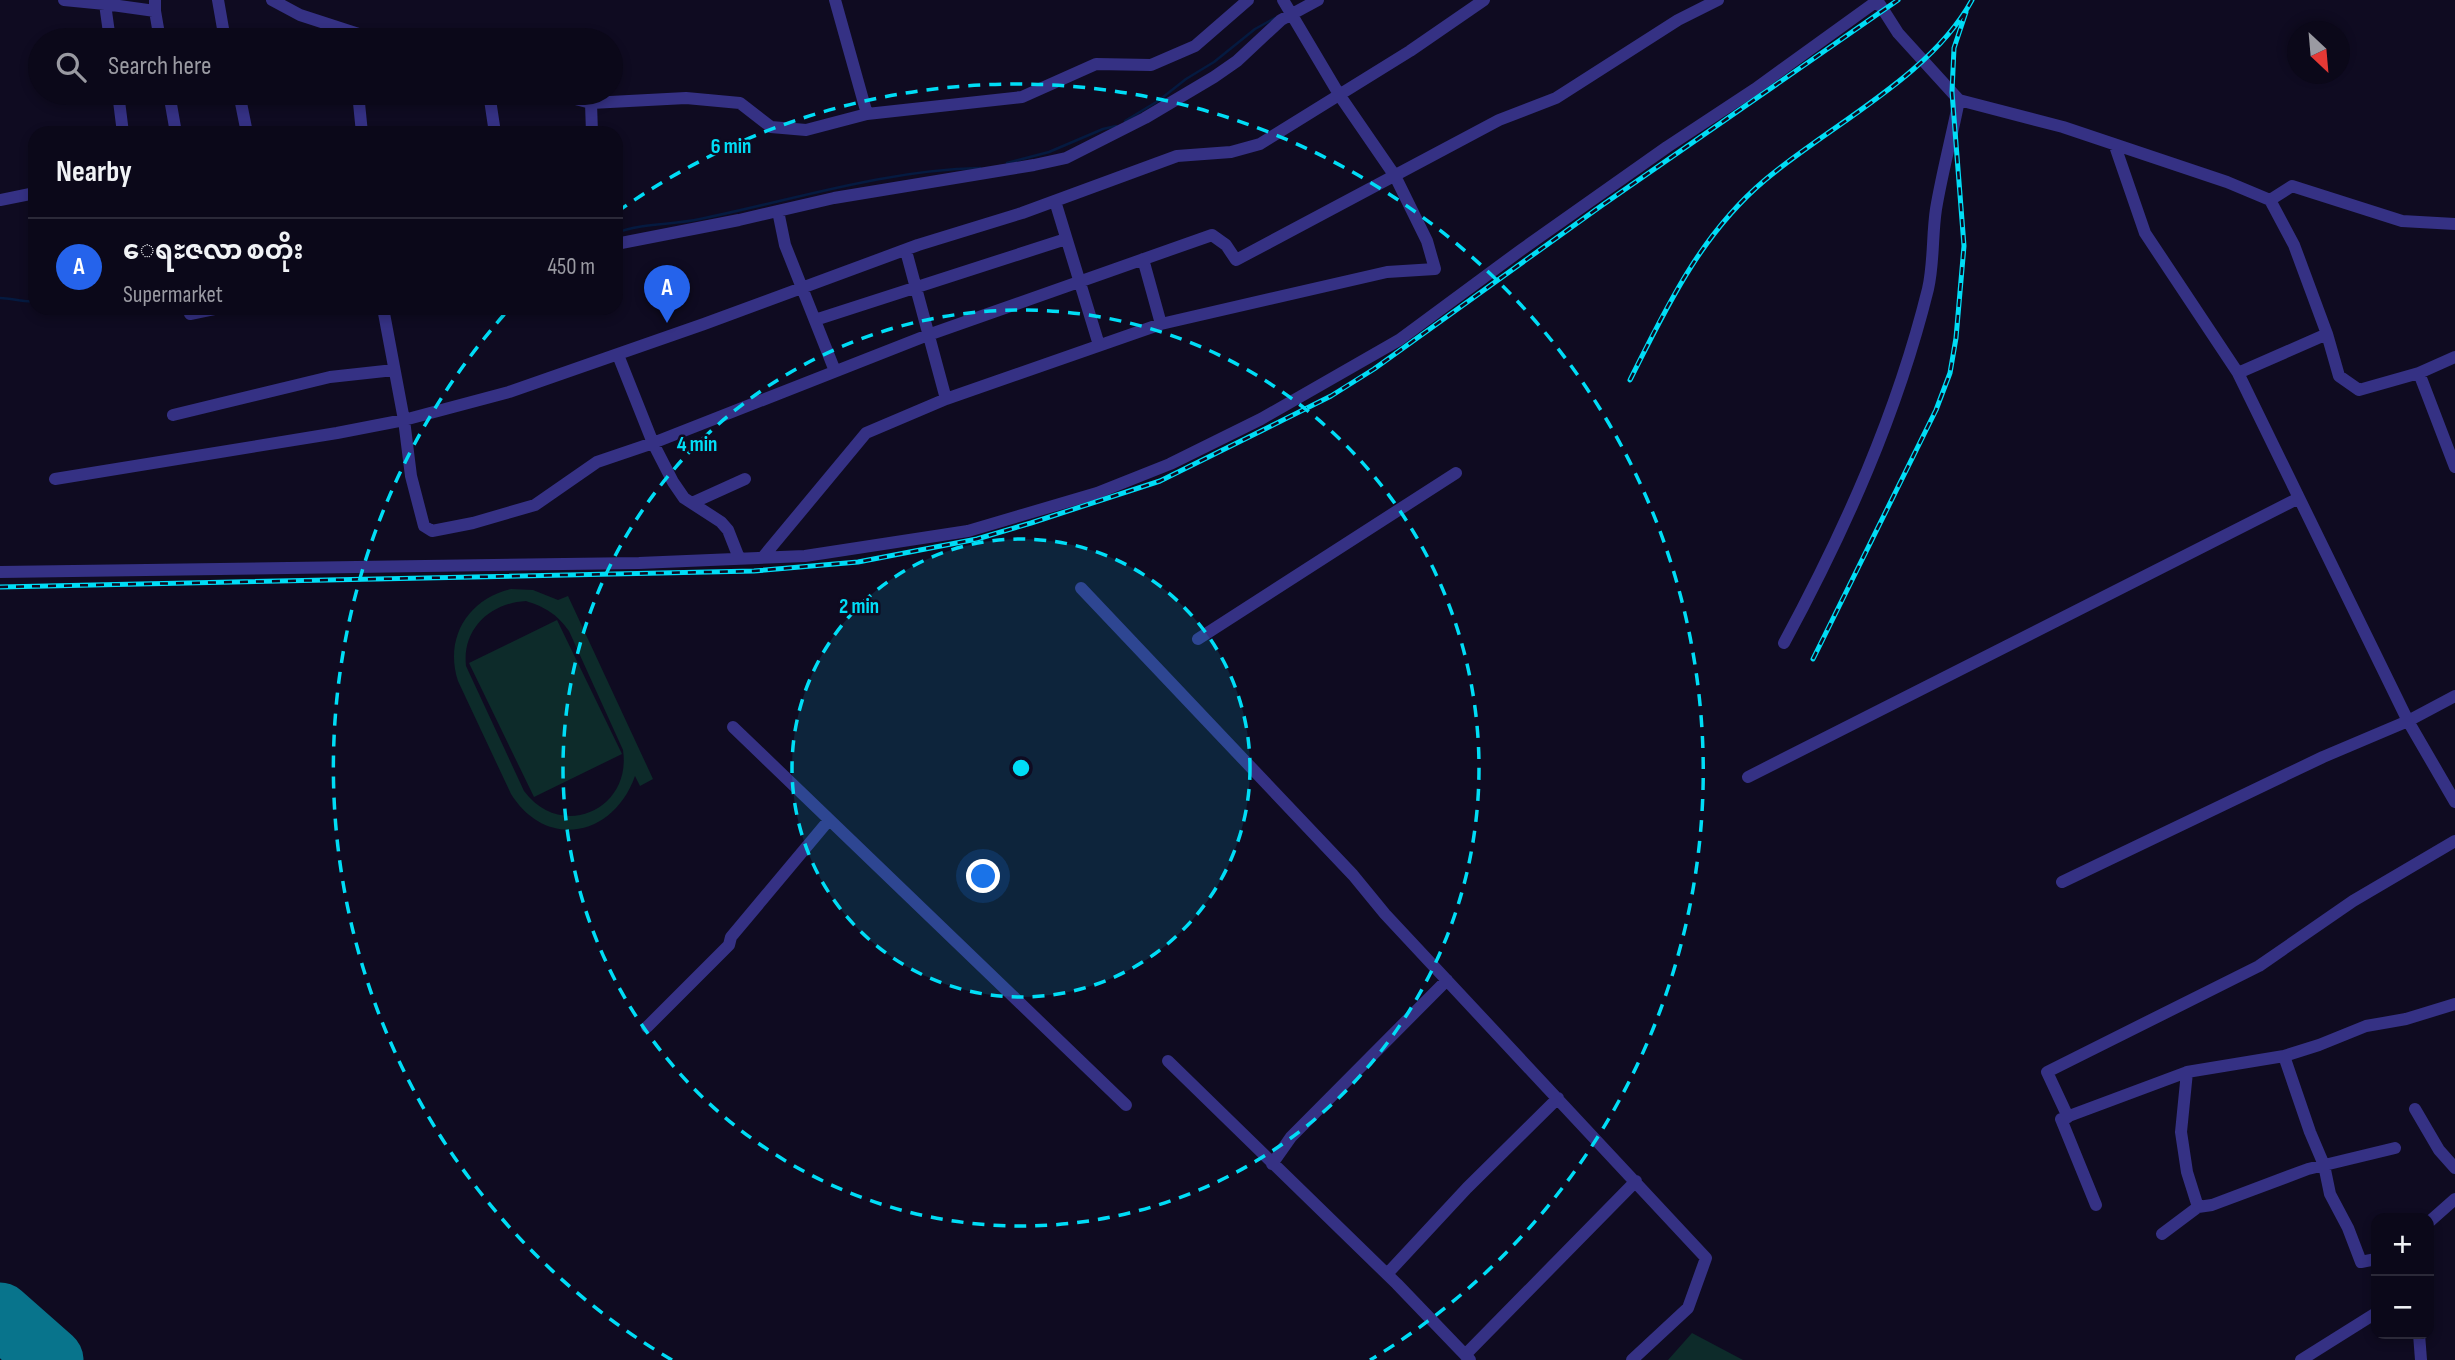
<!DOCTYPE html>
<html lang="en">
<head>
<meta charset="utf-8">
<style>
  :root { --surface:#0b0819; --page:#141122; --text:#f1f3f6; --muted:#9a9aa2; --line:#2b2938; --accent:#2563eb }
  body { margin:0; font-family:"Sofia Sans Condensed","Noto Sans Myanmar",sans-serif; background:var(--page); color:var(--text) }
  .controls { position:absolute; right:21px; bottom:21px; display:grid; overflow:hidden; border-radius:14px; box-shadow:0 4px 10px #0003 }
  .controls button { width:63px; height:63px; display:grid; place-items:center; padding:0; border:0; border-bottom:2px solid var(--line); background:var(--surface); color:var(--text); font:35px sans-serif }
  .compass { position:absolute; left:2287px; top:21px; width:63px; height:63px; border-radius:50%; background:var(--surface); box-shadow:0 4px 10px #0003; rotate:154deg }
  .you { position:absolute; left:984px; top:877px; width:24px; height:24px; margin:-18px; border:5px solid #fff; border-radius:50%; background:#1a73e8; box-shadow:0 0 0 10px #1a73e833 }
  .badge { display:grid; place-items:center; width:46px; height:46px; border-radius:50%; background:var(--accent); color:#fff; font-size:23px; font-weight:700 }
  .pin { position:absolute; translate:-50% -58px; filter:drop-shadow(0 2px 4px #0008) }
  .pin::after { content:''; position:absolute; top:37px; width:24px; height:21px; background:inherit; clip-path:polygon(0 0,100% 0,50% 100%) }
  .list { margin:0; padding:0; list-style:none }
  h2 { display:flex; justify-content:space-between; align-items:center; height:91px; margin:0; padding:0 28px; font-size:30px }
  h2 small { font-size:23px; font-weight:400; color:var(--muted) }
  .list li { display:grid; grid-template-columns:46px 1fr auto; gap:21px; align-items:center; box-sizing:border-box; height:98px; padding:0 28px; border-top:2px solid var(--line) }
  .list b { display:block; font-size:26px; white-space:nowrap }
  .list p { margin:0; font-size:23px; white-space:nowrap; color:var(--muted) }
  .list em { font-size:23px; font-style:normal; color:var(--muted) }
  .icon { flex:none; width:38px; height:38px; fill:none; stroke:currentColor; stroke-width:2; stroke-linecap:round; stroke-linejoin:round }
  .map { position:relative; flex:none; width:2455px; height:1360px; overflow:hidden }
  .search { position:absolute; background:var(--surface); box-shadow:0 4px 10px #0003; left:28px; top:28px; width:595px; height:77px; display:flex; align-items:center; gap:18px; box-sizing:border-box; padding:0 24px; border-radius:38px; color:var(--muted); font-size:26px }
  .panel { position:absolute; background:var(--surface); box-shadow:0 4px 10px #0003; left:28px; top:126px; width:595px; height:189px; border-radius:21px }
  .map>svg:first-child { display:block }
  .green { fill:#0d2b2a; fill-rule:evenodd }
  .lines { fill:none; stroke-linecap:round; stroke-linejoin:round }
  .stream { stroke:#051a40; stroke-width:2.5 }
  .runway { stroke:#08748c; stroke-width:65 }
  .minor { stroke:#353184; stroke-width:12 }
  .rail-casing { stroke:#00ddf6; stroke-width:5 }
  .rail { stroke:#0f0b21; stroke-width:2.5; stroke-dasharray:8; stroke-linecap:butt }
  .ring { fill:none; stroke:#00ddf6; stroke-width:3.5; stroke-dasharray:12 9 }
  .centre { fill:#00ddf6; stroke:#0f0b21; stroke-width:3.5 }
  .ring-label { font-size:21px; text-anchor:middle; font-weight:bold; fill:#00ddf6; stroke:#0f0b21; stroke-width:5; stroke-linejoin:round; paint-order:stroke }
</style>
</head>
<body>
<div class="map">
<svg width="2455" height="1360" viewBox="0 0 2455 1360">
  <rect width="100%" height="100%" fill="#0f0b21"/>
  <!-- green -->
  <path class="green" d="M511,589L533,590L558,600L568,596L653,779L640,786L635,776C614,836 547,851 511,794L458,681C444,638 468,599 511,589ZM526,601C545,607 557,614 569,631L623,750C632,810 561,841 524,791L466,666C462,629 490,603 526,601Z
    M557,620L622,754L534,797L469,663Z
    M1692,1333L1743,1360H1668Z"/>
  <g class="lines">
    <!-- stream -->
    <path class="stream" d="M1125,121L1158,101L1186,79L1214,62L1255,29L1275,18
      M1007,163L1049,152L1103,129L1116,126
      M616,233C640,223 673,225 700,219C793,200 885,170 980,168
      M0,298C11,298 27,303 35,301
      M51,308L69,312L78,308"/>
    <!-- runway -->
    <path class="runway" d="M0,1315L51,1360"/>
    <!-- minor -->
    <path class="minor" d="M64,0L105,4L110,40
      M218,0L225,40
      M272,0L300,15L377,40
      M835,0L867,114
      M1877,0L1898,33L1959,100L2063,127L2227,182L2270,200L2294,245L2327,334L2339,376L2359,390L2419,373L2455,357
      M105,4L155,11V0
      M155,11L160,40
      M118,93L123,133
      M169,93L176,133
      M239,93L247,133
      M358,93L362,133
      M489,93L495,133
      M552,93L591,103L686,98L740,103L771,127L806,130L867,114L1022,97L1096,64L1151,65L1195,46L1248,0
      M591,103L592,133
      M2115,146L2145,233L2238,373L2408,721L2455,802
      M0,200L35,193
      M2270,200L2292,186L2402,221L2455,224
      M1055,201L1099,345
      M778,211L785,245L835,371
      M616,244L739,220L834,198L1034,165L1066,158L1145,118L1214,77L1237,61L1281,20L1318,0
      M906,251L946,399
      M1143,259L1161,324
      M383,308L404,420L411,476L424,526L432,531L473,523L535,505L597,462L653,443L928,335L1212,235L1226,245L1236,260L1499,120L1556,98L1678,20L1718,0
      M190,314L219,308
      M815,320L1066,239
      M618,355L653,443L673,482L684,498L721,522L728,530L739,558
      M2238,373L2327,334
      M2419,373L2455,467
      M173,415L330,377L394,370
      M55,479L337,433L404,420L509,392L704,324L918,245L1022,213L1177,156L1231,152L1260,144L1410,51L1484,0
      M692,503L745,479
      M763,557L866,433L946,399L1161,324L1387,272L1435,269L1427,241L1395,176L1340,96L1283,0
      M0,572L639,563L805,556L968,531L1097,493L1170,464L1261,419L1399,340L1521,250L1667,147L1755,89L1877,1
      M1081,588L1353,875L1385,914L1706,1258L1688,1308L1632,1360
      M1198,639L1456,473
      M1784,643C1845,530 1897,414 1928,289C1934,263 1932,235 1936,209C1942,173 1952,136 1959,100
      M733,727L1126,1105
      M1748,777L2299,498
      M2062,882L2323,757L2408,721L2455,696
      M647,1027L729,945L731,937L829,820
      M2284,1056L2310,1132L2324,1165L2330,1194L2348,1228L2361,1262L2376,1259
      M1168,1061L1397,1284L1470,1360
      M2187,1072L2181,1132L2187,1172L2198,1207
      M2415,1109L2439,1150L2455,1168
      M2068,1117L2047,1072L2259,966L2353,901L2455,841
      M1272,1164L1291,1137L1447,980
      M2096,1205L2061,1119L2187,1072L2284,1056L2319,1045L2366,1026L2406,1019L2455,1004
      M2429,1222L2455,1199
      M2162,1234L2198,1207L2212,1205L2308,1169L2395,1148
      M1387,1274L1467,1188L1558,1098
      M2419,1334L2421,1360
      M1465,1355L1636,1181
      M2301,1360L2376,1313"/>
    <!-- rail casing -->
    <g class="rail-casing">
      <path id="rail" d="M1630,380C1667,306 1701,234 1765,180C1830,125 1931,76 1972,0
        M0,587L754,571L858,562L977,539L1031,523L1160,481L1263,430L1331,396L1374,369L1601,206L1898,0
        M1813,659L1936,410L1950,373L1956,338L1964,246L1952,92L1954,48L1966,12"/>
    </g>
    <!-- rail -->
    <use href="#rail" class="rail"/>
  </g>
  <!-- distance rings -->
  <circle cx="1021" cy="768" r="229" fill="#00ddf6" fill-opacity=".12"/>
  <g class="ring">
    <circle cx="1021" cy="768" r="229"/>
    <circle cx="1021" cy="768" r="458"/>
    <path d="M672 1360A687 687 0 0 1 510 308M617 212A687 687 0 1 1 1370 1360"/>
  </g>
  <circle cx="1021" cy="768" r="10" class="centre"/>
  <g class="ring-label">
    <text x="731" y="153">6 min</text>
    <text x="697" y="451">4 min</text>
    <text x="859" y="613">2 min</text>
  </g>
</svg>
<div class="controls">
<button>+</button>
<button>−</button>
</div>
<svg class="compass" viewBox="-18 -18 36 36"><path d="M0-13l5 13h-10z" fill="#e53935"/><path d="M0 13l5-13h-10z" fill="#9a9aa2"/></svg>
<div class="you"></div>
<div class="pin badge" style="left:667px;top:323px">A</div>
<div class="search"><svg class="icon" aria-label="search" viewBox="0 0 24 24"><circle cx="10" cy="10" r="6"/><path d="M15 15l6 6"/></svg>Search here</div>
<section class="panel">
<h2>Nearby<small></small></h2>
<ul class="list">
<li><span class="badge">A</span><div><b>ေရႊဇလာ စတိုး</b><p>Supermarket</p></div><em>450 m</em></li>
</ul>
</section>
</div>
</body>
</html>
